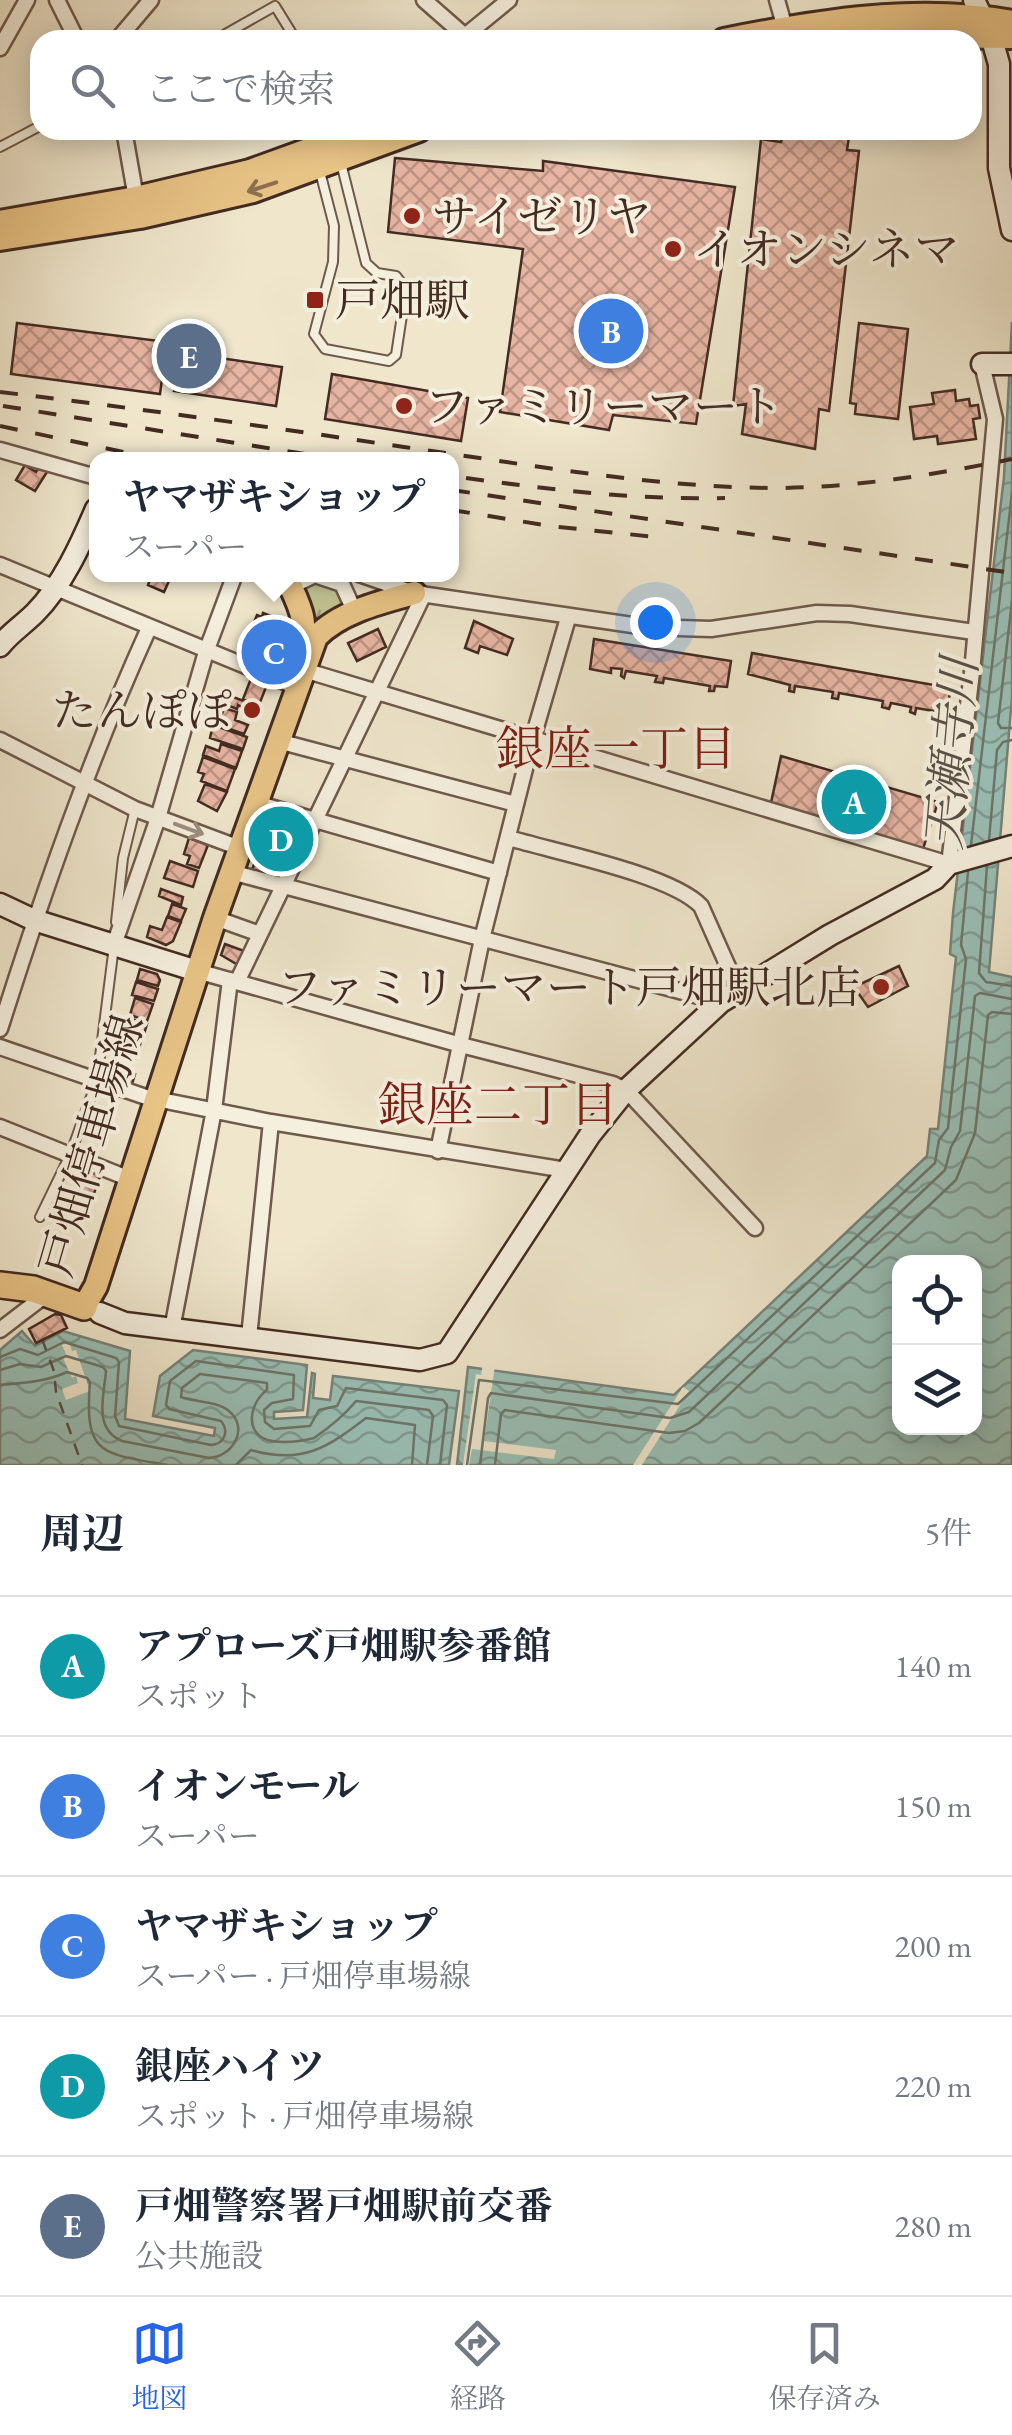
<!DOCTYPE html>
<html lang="ja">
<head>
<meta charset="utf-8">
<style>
  :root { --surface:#fff; --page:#f2f2f3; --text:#1f2937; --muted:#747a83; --line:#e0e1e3; --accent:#2563eb }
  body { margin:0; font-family:"EB Garamond","Noto Serif JP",serif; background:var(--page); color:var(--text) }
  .controls { position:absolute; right:30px; bottom:30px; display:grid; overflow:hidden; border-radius:20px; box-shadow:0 5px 25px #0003 }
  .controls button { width:90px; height:90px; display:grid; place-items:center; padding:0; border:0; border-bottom:2px solid var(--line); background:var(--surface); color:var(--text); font:50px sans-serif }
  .you { position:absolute; left:655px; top:622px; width:35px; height:35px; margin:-25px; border:8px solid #fff; border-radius:50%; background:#1a73e8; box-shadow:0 0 0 15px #1a73e833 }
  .badge { display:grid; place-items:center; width:65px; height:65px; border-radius:50%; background:var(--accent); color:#fff; font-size:32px; font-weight:700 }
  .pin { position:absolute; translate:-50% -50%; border:5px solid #fff; box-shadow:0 2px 10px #0006 }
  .popup { position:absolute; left:89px; top:452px; width:370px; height:130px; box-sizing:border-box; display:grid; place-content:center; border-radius:20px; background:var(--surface); filter:drop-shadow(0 2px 8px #0005); font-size:32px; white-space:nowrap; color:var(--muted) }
  .popup b { font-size:38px; color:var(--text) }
  .popup::after { content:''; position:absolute; left:50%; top:100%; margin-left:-20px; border:20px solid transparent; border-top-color:var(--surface) }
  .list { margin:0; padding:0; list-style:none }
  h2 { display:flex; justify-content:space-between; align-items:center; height:130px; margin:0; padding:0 40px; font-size:42px }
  h2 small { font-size:32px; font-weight:400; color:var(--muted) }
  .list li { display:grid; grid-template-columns:65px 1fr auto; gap:30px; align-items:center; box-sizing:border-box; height:140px; padding:0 40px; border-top:2px solid var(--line) }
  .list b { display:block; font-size:38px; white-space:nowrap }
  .list p { margin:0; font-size:32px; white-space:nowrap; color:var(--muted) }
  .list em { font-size:32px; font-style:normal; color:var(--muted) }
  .icon { flex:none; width:55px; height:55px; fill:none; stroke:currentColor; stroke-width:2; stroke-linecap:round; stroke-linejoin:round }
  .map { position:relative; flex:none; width:1012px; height:1465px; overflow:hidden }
  .search { position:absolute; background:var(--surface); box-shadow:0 5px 25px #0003; left:30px; right:30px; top:30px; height:110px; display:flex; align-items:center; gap:25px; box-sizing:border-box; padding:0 35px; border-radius:30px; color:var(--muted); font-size:38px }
  .sheet { height:830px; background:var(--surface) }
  nav { display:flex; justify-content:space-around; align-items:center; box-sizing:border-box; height:140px; border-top:2px solid var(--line); background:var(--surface); font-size:28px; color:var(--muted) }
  nav a { display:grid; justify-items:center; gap:5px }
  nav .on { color:var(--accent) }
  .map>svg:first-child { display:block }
  .grass { fill:url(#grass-tufts); stroke:#82775a; stroke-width:2.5 }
  .water { fill:url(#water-waves); stroke:#77847b; stroke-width:2.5; fill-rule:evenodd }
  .pier { fill:#efe6cc }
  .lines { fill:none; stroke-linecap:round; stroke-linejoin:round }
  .shore { stroke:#6e766c; stroke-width:2.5 }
  .ferry { stroke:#595047; stroke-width:2.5; stroke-dasharray:12 10; stroke-linecap:butt }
  .building { fill:url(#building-cross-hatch); stroke:#432b22; stroke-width:2.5 }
  .lane-casing { stroke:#6e5a4c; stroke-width:12 }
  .street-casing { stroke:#6e5a4c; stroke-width:19 }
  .secondary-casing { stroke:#432b22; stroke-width:25 }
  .primary-casing { stroke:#432b22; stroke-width:28 }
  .highway-casing { stroke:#432b22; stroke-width:30 }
  .lane { stroke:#f5efde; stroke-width:8 }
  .street { stroke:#f5efde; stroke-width:14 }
  .secondary { stroke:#f5efde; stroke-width:20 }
  .primary { stroke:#e8c386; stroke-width:22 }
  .highway { stroke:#e8c386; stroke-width:25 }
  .rail { stroke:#432b22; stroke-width:4; stroke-dasharray:18 18; stroke-linecap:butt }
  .oneway { stroke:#8d6f4f }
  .oneway2 { stroke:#9c8d80 }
  .poi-dot { fill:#8f2418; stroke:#f5efde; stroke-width:4 }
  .labels { text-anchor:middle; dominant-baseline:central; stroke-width:8; stroke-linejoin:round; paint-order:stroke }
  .poi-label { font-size:45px; fill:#432b22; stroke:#f5efde; text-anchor:start }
  .street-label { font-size:45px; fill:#432b22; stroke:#f5efde }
  .neighbourhood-label { font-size:48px; fill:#7a1f14; stroke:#f5efde }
  .water-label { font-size:48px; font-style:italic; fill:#595047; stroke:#f5efde }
</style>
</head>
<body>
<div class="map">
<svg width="1012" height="1465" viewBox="0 0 1012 1465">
  <defs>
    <pattern id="grass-tufts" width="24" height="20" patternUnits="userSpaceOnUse" patternTransform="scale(2.5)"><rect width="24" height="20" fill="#c1c392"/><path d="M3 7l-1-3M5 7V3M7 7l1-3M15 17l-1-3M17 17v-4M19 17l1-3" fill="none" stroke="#9e9f77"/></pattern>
    <pattern id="water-waves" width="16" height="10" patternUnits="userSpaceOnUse" patternTransform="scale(2.5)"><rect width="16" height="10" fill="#9ac0b6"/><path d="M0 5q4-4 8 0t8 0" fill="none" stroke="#7f9c94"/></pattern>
    <pattern id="building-cross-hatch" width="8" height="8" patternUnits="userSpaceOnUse" patternTransform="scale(2.5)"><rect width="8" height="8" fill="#e7b5a3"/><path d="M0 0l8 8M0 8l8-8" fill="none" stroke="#bd9384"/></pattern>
  </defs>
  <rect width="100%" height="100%" fill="#efe6cc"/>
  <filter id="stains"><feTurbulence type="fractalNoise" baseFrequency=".002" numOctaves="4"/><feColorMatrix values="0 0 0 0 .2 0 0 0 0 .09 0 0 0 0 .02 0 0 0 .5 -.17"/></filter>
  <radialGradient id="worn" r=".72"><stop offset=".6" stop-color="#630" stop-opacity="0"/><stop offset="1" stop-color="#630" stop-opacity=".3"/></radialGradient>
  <!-- grass -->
  <path class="grass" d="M313,582L338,589L349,612L322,620L308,613L296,591Z"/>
  <!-- water -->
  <path class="water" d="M1012,322V697L989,972L1012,977V1465H457L468,1367L674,1395L927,1156L930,1129H938L956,957L950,954L953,913L1004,477ZM900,1262H974V1428H900Z
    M22,1331L35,1346L63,1331L130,1351L125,1419L214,1436L215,1428L153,1416L160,1376L193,1350L307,1365L303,1410L274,1412V1419L307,1417L312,1373L315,1374L313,1398L330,1400L333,1376L459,1391L449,1465H0V1350Z"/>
  <!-- pier -->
  <path class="pier" d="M69,1342L72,1351L76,1350L90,1391L66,1400L62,1389L78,1383L76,1376L72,1378L62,1356L66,1354L62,1345Z
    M483,1364L495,1366L484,1441L556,1450L554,1459L472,1449L469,1465H463L476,1374L481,1375Z
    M683,1387L689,1391L642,1465H633Z"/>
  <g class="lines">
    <!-- shore -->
    <path class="shore" d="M1012,601L998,723L1001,728H1012
      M989,840L997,750L1003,742L1012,740
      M971,845L1012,493
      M987,866L979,973L986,982L1012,986
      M0,1357L20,1349L38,1355L64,1342L116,1358L119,1362L115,1416L119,1426L211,1445C225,1444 229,1431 221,1421L169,1409L166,1405L170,1381L196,1361L294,1375L293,1399L272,1403L264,1410L265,1422L274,1429L310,1426L319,1410L337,1406L346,1388L443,1400L447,1405L440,1465
      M0,1370L20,1364L41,1367L66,1356L103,1367L106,1371C104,1396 93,1429 122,1441L209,1458C232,1457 250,1429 229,1411C217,1401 195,1402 181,1397L182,1388L200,1374L267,1383V1390C249,1403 243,1436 272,1441C285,1443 302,1441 314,1438C330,1427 344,1416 356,1401L429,1410L433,1416L427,1465
      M0,1385C24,1383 45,1382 67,1372L87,1378L90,1382C84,1456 101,1453 167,1465
      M236,1465L251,1450C303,1465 328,1447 366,1418L415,1425L412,1465
      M467,1465L479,1380L678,1404L935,1163L939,1140L948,1128L966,959L961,945L968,872
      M480,1465L488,1398L491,1393L670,1418L689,1412L945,1170L951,1147L960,1131L975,996L980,993L1012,999
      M495,1465L501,1414L505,1410L669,1433L685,1431L699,1423L956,1180L975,1133L988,1015L992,1012L1012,1014"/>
    <!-- ferry -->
    <path class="ferry" d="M42,1339L54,1371L56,1392L82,1465"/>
  </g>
  <!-- building -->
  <path class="building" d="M784,130H850L847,150L859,151L829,411L819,409L815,449L742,434L746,404L733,406L761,139L781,142Z
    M395,158L543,171V161L735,187L696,424L613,415L609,430L500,412L523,249L388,232Z
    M17,323L167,342L160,394L11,374Z
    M859,323L908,329L898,419L855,414L856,404L850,403Z
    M179,352L282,367L276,406L174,391Z
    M332,374L468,398L461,441L325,419Z
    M955,390L956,401L969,399L970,406L978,405L980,418L973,419L976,439L938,444L937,436L914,439L910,407L934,404L932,393Z
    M25,465L36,472L39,467L47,472L35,491L16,480Z
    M152,574H172L164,592L148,585Z
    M263,613L284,621L278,637L252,627L257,615L262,617Z
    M474,621L513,639L507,655L480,646L478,653L465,648Z
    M378,629L386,647L357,661L348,643Z
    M263,634L282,642L276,659L256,653Z
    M594,639L731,661L727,687L715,686L714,691H709L710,686L664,678L663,683L655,682L657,676L626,671L624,678L621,676L622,669L611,668V673L590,669Z
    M752,653L951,688L946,713L916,708L915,714L910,712L911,707L891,703L889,709L882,707L883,701L839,693L838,699L832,698L833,692L795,686L794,692L789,691L790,685L748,674Z
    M252,676L268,682L259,705L243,699Z
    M230,696L258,706L255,715L238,705L237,709L227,705Z
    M224,708L237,712L235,720L248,725L244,734L218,725Z
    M213,725L247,737L243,749L210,738Z
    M221,744L242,751L236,768L203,755L206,746L219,751Z
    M781,756L938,802L923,849L771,803Z
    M203,757L235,769L227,791L201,781L204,774L198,772Z
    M205,784L227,792L217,811L198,801Z
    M269,823L300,834L292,856L280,851L281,848L261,844Z
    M189,838L208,845L199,868L187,864L190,856L184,854Z
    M260,847L277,854L268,879L251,873Z
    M170,861L198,871L193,887L164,878Z
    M161,889L183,897L181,905L159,896Z
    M172,904L186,909L181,921L168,916Z
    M167,917L181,922L173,941L166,945L147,937L150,926L162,930Z
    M225,944L244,951L238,965L221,955Z
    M899,966L908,986L868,1007L854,987Z
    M140,969L157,974L160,980L158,986L137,980Z
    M136,982L158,989L154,1001L132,995Z
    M135,998L153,1004L147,1021L130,1015Z
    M129,1018L147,1024L144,1034L126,1028Z
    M126,1029L143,1035L140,1044L123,1038Z
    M128,1041L140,1045L135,1059L123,1055Z
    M121,1070L135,1074L132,1084L118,1080Z
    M85,1168L101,1174L97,1184L81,1177Z
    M81,1178L97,1185L92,1199L75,1193Z
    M74,1194L91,1199L87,1214L70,1208Z
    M55,1314L61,1315L67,1328L36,1343L29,1329Z"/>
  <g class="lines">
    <!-- lane casing -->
    <g class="lane-casing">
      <path id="lane" d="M215,40L275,6L296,40
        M0,147L40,126
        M319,168L334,226L333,262L314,334L325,349L389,361L396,355L406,289L396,276L377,273L366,263L341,163
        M116,922L123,858L135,809
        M40,1217L70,1155L97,1080L114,946"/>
    </g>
    <!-- street casing -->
    <g class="street-casing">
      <path id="street" d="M57,0L77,40
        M424,0L465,36
        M777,0L785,28
        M117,40L151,0
        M466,40L465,36L509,0
        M0,48L27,0
        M124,130L136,198
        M0,450L96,477
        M0,565L287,683
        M359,574L414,593L646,627L711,629L817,613L850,614L974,632
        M294,585L315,575L342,584L353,608
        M304,670L949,864L972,672L995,419L982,364
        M0,740L135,809L229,844
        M278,741L516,804
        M256,803L499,873
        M509,838C555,852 670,874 701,906L738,989
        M231,872L721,1002
        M215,918L260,934
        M114,945L158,818L206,652L235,574
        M197,971L461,1045L613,1084L626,1090L755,1228
        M237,982L424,594
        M0,1029C43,893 90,758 149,628
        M0,1047L146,1097L271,1122L566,1170
        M0,1127L120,1175
        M438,1151L482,939L532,741L568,618
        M172,1329L214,1110L230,980
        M0,1330L47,1294
        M249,1337L271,1122"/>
    </g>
    <!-- secondary casing -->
    <g class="secondary-casing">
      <path id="secondary" d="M974,0L991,36L999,64V168L1012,230
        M982,364H1012
        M0,646C10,633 23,625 35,613C62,586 81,544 96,509
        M0,904L34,920L197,971
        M100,1313L125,1323L420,1360L447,1353L590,1135L626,1090L721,1002L830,935L935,879L949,864L1012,846"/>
    </g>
    <!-- primary casing -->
    <g class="primary-casing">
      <path id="primary" d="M724,40C818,21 916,5 1012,22
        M856,40L906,36L1012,37
        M0,222L136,198L250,171L363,130
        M0,239L140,217L253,191L419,130
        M285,574C299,606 310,619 298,653
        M84,1307L96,1286L215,918L316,637C340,612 381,602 414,593"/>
    </g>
    <!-- highway casing -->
    <g class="highway-casing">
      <path id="highway" d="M0,1285L33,1289L84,1307"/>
    </g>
    <!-- lane -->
    <use href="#lane" class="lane"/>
    <!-- street -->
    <use href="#street" class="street"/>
    <!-- secondary -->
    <use href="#secondary" class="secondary"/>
    <!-- primary -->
    <use href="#primary" class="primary"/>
    <!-- highway -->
    <use href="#highway" class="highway"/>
    <!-- rail -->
    <path class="rail" d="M0,392C135,408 270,427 404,447C526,464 649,487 772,488C852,488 934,475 1012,459
      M3,406L343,460
      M0,426L162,460
      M466,478C553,490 637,500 725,498
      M452,490L1012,573
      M452,510L550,526L665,538"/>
  </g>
  <!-- one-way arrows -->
  <defs><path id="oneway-shaft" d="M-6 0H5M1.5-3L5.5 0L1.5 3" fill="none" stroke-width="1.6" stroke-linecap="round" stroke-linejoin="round" transform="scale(2.5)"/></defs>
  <use class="oneway" href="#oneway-shaft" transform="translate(262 187) rotate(162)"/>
  <use class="oneway2" href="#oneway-shaft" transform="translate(189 829) rotate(20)"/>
  <!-- markers -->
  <g class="poi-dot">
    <circle cx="412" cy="216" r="10"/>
    <circle cx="673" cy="249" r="10"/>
    <rect x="305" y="290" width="20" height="20" rx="5"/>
    <circle cx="404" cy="406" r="10"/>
    <circle cx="252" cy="710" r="10"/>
    <circle cx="881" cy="987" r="10"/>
  </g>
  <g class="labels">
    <!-- poi labels -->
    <g class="poi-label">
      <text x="432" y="216">サイゼリヤ</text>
      <text x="693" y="249">イオンシネマ</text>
      <text x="335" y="300">戸畑駅</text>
      <text x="424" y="406">ファミリーマート</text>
      <text x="232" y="710" text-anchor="end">たんぽぽ</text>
      <text x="861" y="987" text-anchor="end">ファミリーマート戸畑駅北店</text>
    </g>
    <!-- street labels -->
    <g class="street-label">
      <text transform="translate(91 1145) rotate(-74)">戸畑停車場線</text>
    </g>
    <!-- neighbourhood labels -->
    <g class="neighbourhood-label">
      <text x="616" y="748">銀座一丁目</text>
      <text x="498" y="1104">銀座二丁目</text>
    </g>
    <!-- water labels -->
    <g class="water-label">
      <text transform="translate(951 754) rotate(-85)">天瀬寺川</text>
    </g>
  </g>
  <rect width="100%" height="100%" filter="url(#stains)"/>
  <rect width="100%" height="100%" fill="url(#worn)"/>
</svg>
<div class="controls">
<button><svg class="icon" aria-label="locate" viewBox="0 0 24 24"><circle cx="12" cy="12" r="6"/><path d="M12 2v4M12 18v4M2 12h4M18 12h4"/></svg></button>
<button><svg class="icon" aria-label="layers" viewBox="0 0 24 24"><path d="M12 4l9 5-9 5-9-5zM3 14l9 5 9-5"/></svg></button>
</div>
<div class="you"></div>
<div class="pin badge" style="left:854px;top:802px;background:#0f9aa8">A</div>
<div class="pin badge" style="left:611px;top:331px;background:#3f7fe0">B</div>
<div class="pin badge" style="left:274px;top:652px;background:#3f7fe0">C</div>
<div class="popup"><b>ヤマザキショップ</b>スーパー</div>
<div class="pin badge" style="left:281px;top:839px;background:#0f9aa8">D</div>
<div class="pin badge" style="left:189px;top:356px;background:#5c6f8a">E</div>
<div class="search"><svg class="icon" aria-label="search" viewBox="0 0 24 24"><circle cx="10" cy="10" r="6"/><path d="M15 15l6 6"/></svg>ここで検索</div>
</div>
<section class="sheet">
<h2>周辺<small>5件</small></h2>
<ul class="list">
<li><span class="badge" style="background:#0f9aa8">A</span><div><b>アプローズ戸畑駅参番館</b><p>スポット</p></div><em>140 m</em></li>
<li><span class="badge" style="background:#3f7fe0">B</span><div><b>イオンモール</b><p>スーパー</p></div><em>150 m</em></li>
<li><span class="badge" style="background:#3f7fe0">C</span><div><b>ヤマザキショップ</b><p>スーパー · 戸畑停車場線</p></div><em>200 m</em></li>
<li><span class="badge" style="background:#0f9aa8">D</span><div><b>銀座ハイツ</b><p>スポット · 戸畑停車場線</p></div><em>220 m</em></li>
<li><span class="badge" style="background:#5c6f8a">E</span><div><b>戸畑警察署戸畑駅前交番</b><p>公共施設</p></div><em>280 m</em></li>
</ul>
</section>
<nav>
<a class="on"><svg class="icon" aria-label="map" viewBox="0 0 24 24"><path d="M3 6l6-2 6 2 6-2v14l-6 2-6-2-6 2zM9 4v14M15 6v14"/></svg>地図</a>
<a><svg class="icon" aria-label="directions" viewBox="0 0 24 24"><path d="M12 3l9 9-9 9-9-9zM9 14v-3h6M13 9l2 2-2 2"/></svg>経路</a>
<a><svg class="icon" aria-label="saved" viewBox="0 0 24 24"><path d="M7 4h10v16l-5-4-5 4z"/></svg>保存済み</a>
</nav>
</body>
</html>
